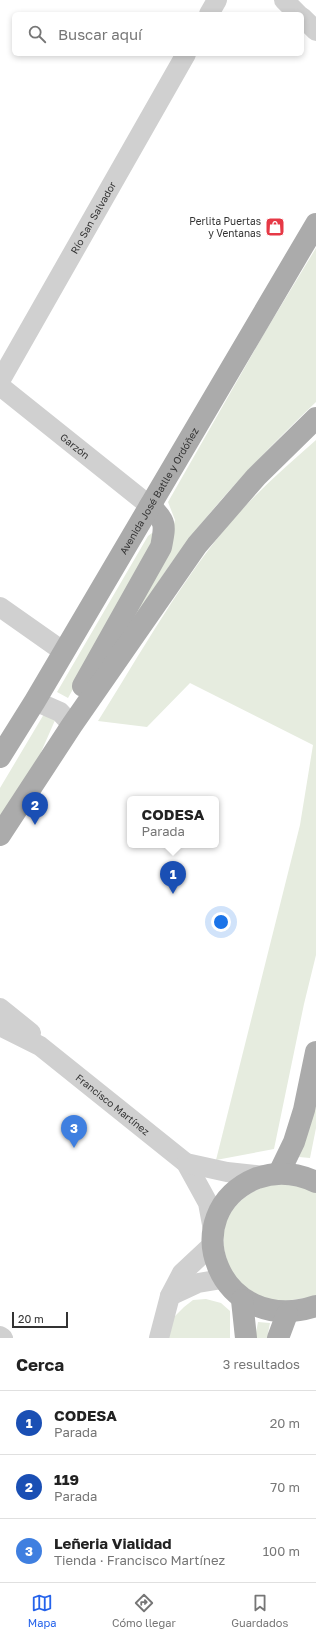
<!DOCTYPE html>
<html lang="es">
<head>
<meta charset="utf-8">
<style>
  :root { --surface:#fff; --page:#f6f6f6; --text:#222; --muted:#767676; --line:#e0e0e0; --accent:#2563eb }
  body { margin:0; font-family:"Golos Text",sans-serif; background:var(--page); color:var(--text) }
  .scale { position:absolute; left:12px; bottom:10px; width:56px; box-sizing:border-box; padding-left:4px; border:2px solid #333; border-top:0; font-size:11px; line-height:14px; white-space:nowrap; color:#333; -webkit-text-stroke:3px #fff; paint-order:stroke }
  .you { position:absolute; left:221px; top:922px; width:14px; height:14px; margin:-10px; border:3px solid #fff; border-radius:50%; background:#1a73e8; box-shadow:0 0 0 6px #1a73e833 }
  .badge { display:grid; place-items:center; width:26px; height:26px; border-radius:50%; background:var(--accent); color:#fff; font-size:13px; font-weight:700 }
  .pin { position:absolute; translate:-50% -33px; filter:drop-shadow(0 1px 2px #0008) }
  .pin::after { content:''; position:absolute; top:21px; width:14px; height:12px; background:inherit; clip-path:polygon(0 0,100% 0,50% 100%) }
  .popup { position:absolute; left:127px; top:796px; width:92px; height:52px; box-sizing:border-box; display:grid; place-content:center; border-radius:6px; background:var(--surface); filter:drop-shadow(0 1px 3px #0005); font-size:13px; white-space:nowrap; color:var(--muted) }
  .popup b { font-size:15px; color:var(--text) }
  .popup::after { content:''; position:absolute; left:50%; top:100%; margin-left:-8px; border:8px solid transparent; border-top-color:var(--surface) }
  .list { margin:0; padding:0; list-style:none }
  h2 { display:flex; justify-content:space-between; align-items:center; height:52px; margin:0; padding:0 16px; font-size:17px }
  h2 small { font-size:13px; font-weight:400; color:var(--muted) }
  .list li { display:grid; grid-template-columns:26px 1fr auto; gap:12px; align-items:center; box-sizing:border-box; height:64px; padding:0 16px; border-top:1px solid var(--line) }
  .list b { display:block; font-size:15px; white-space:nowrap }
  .list p { margin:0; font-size:13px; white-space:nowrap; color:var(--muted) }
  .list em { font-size:13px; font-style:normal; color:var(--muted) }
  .icon { flex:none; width:22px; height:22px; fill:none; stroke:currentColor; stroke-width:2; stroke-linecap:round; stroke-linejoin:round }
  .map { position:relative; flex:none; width:316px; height:1338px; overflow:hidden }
  .search { position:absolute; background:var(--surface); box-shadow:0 2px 6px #0003; left:12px; right:12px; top:12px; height:44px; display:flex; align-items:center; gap:10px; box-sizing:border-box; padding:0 14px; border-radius:6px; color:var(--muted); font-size:15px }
  .sheet { height:244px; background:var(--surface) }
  nav { display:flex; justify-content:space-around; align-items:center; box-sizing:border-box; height:56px; border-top:1px solid var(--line); background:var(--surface); font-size:11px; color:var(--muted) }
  nav a { display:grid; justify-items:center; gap:2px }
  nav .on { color:var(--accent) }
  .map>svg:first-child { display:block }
  .green { fill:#e6ecdf }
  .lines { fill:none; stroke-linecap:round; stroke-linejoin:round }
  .minor { stroke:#d0d0d0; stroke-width:20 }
  .major { stroke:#ababab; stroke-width:22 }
  .labels { text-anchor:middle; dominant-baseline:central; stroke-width:4; stroke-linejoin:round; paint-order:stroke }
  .street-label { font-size:10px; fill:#333; stroke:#fff }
  .poi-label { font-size:10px; fill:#333; stroke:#fff; text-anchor:end }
</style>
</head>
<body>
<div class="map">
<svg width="316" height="1338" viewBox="0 0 316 1338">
  <rect width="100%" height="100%" fill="#fff"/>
  <!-- green -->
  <path class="green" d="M316,248V402C267,449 221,496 180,551C159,579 141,610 121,639L169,541L175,520L168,502L265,332Z
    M316,440V955L304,1004L274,1149L216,1160L300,825L313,745L190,683L147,727L98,721C141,653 182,578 235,517C260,489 288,465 316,440Z
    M152,533L156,535V541L68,698L57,692L148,536Z
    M44,714L56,718L35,766L0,817V788Z
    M316,1087V1128L310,1158L299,1157Z
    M275,1183L305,1187L316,1193V1295L313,1297L269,1303C261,1297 235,1281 232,1275C229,1271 228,1265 227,1260C214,1221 238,1193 275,1183Z
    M206,1299L221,1303L230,1311V1338H166L171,1320L184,1307L193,1300Z
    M258,1322L270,1323L267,1338H255Z"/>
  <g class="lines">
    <!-- minor -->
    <g class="minor">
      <path d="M284,0L298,14"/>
      <path d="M209,14L217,0"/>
      <path d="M302,17L316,31"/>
      <path id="s1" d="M0,381L186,54"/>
      <path id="s2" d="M0,386L150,506"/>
      <path d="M0,607L64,652"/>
      <path d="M35,701L60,712L72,725"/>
      <path d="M0,1008L31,1033"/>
      <path id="s3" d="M0,1026L40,1046L186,1163L208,1203L213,1230"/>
      <path d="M186,1163L227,1172L264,1176"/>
      <path d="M170,1296L198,1283L222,1279"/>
      <path d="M0,1336L3,1338"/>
      <path d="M159,1338L170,1296L182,1273L212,1245"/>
    </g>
    <!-- major -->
    <g class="major">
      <path d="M83,686L161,547C165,526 167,522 150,506"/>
      <path id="s4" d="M0,757L35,701L316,224"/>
      <path d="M0,835L72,725L197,545L256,477L316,418"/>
      <path d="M279,1173L294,1142L304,1110L316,1052"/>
      <path d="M316,1182C297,1173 277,1171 257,1178C172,1213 219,1338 316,1306"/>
      <path d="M242,1300L246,1338"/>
      <path d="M278,1338L287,1314"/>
    </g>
  </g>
  <!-- icons -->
  <defs>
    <g id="shop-square" transform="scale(1)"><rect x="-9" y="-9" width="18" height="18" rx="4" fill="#e63946" stroke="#fff"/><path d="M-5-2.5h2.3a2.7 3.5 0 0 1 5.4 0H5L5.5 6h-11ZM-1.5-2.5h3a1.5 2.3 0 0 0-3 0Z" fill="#fff"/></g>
  </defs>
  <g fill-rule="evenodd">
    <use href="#shop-square" x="275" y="227"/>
  </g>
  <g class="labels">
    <!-- street labels -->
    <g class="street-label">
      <text stroke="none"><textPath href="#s1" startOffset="188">Río San Salvador</textPath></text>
      <text stroke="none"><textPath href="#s2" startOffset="96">Garzón</textPath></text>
      <text stroke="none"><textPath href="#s4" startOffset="310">Avenida José Batlle y Ordóñez</textPath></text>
      <text stroke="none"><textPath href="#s3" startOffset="138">Francisco Martínez</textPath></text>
    </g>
    <!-- poi labels -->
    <g class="poi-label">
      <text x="261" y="221">Perlita Puertas<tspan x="261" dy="12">y Ventanas</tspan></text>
    </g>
  </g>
</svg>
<div class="scale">20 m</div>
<div class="you"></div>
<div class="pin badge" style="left:173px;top:894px;background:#1a4fb4">1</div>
<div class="popup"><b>CODESA</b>Parada</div>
<div class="pin badge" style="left:35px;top:825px;background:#1a4fb4">2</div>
<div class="pin badge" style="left:74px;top:1148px;background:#3f7fe0">3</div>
<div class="search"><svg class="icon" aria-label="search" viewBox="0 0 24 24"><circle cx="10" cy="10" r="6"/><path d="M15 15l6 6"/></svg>Buscar aquí</div>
</div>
<section class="sheet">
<h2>Cerca<small>3 resultados</small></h2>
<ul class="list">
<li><span class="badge" style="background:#1a4fb4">1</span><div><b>CODESA</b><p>Parada</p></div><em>20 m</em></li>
<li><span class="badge" style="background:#1a4fb4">2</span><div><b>119</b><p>Parada</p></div><em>70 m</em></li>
<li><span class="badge" style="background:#3f7fe0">3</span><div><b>Leñeria Vialidad</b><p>Tienda · Francisco Martínez</p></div><em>100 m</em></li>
</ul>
</section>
<nav>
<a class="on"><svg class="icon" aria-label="map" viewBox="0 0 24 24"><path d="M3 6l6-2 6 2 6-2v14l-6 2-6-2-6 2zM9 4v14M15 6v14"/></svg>Mapa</a>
<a><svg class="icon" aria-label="directions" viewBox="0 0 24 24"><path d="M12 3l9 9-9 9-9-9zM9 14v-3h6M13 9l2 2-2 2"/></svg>Cómo llegar</a>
<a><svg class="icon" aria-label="saved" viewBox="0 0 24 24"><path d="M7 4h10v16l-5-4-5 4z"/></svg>Guardados</a>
</nav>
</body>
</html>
